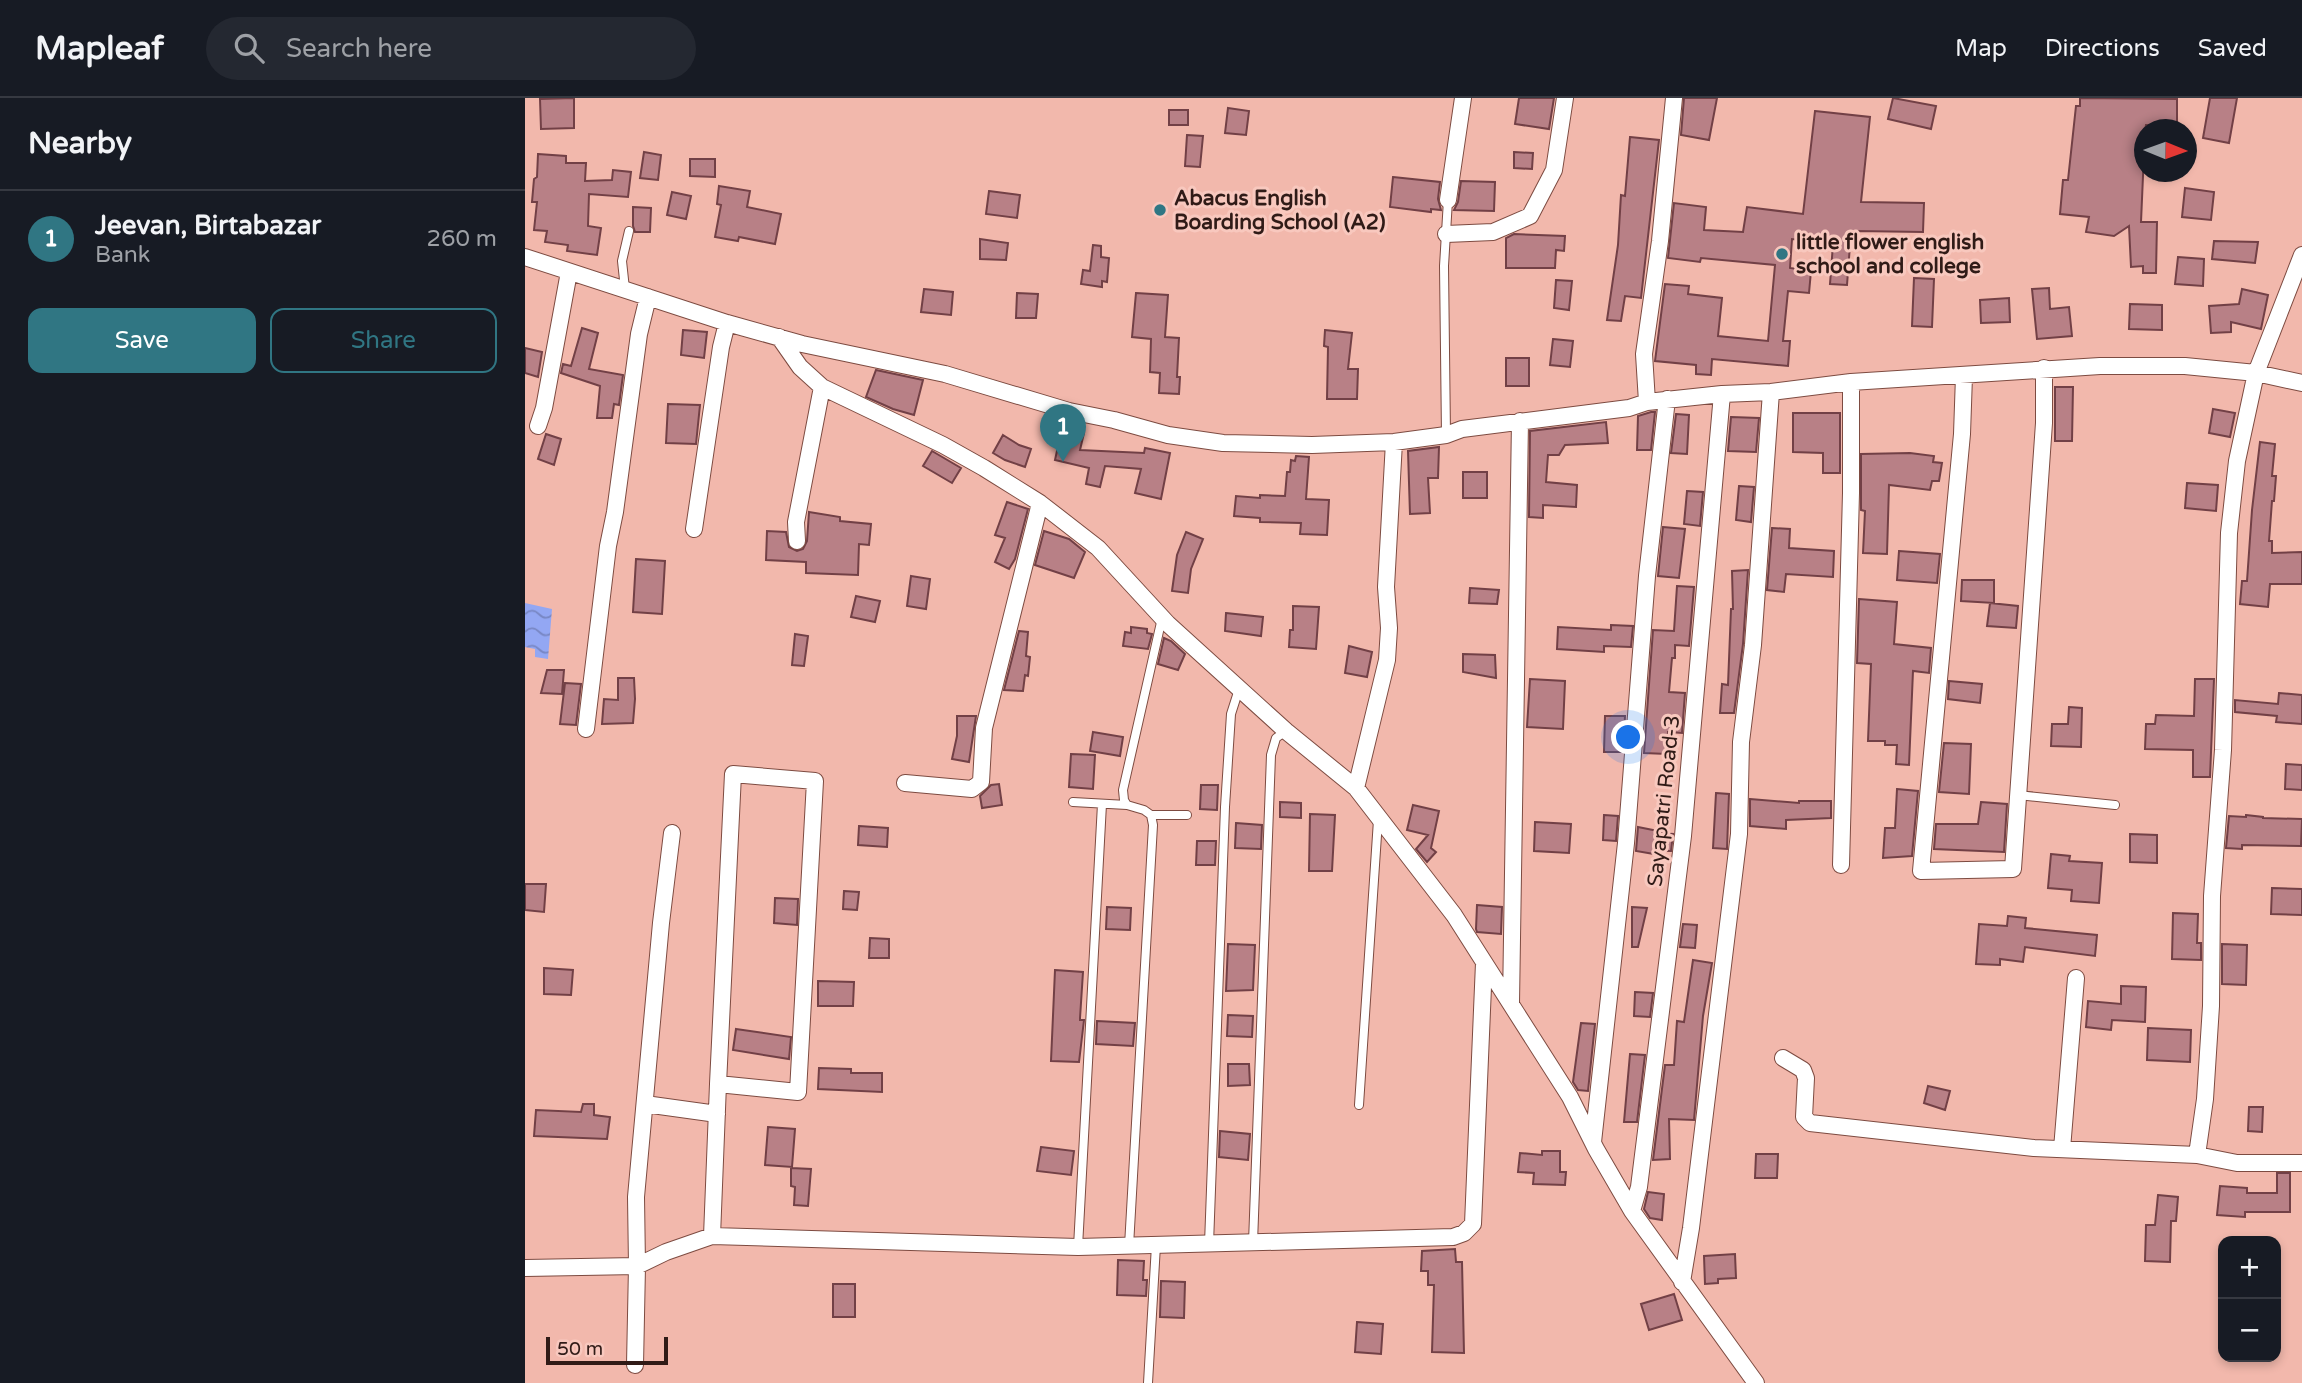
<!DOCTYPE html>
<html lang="en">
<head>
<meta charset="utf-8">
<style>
  :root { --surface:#171b24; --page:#242831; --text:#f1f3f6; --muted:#9ea1a6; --line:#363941; --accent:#307683 }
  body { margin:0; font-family:"Varela Round",sans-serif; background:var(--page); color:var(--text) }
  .controls { position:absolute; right:21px; bottom:21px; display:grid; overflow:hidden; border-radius:14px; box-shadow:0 4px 10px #0003 }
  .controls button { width:63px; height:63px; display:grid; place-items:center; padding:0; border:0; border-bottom:2px solid var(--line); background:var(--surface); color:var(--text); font:35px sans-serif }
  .compass { position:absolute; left:1609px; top:21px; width:63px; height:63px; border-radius:50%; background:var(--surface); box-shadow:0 4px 10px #0003; rotate:91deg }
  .scale { position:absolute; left:21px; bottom:18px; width:122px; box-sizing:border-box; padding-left:7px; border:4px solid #301b17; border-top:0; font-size:19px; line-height:24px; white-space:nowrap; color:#301b17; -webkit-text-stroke:5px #f8c8be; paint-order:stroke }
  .you { position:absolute; left:1104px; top:640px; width:24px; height:24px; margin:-18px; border:5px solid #fff; border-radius:50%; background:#1a73e8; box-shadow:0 0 0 10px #1a73e833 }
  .badge { display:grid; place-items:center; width:46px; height:46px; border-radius:50%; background:var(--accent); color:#fff; font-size:23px; font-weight:700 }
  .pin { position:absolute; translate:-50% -58px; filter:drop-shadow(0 2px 4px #0008) }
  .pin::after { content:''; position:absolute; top:37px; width:24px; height:21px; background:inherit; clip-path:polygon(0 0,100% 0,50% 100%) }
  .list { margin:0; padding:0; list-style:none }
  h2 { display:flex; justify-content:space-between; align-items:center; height:91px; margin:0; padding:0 28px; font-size:30px }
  h2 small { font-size:23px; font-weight:400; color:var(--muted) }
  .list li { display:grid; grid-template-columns:46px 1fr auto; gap:21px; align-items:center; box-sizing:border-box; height:98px; padding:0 28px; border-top:2px solid var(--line) }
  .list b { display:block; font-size:26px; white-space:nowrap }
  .list p { margin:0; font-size:23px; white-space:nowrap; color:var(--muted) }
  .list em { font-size:23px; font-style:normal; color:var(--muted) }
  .actions { display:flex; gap:14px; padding:21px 28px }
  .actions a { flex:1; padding:16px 0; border:2px solid var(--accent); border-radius:14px; text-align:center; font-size:24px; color:var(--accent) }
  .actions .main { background:var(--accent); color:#fff }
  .icon { flex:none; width:38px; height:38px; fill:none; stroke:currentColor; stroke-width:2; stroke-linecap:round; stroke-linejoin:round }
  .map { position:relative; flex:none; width:1777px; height:1285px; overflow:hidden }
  header { display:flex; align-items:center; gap:42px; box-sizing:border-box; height:98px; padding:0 35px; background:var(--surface); border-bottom:2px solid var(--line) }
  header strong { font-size:33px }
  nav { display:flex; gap:38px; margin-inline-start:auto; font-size:24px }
  .search { width:490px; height:63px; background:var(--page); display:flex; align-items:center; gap:18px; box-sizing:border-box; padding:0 24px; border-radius:38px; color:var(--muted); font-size:26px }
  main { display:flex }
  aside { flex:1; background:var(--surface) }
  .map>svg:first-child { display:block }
  .water { fill:url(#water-waves) }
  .building { fill:#b88086; stroke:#724046; stroke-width:2 }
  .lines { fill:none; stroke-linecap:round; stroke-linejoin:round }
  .lane-casing { stroke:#7d4b41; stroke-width:10 }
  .street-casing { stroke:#7d4b41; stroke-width:18 }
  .lane { stroke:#fff; stroke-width:8 }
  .street { stroke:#fff; stroke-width:16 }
  .poi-dot { fill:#307683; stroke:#f8c8be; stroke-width:2.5 }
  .labels { text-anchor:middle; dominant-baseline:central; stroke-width:6; stroke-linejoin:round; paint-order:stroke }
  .poi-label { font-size:21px; font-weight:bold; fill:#301b17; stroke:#f8c8be; text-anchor:start }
  .street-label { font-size:21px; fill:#301b17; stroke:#f8c8be }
</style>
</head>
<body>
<header>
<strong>Mapleaf</strong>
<div class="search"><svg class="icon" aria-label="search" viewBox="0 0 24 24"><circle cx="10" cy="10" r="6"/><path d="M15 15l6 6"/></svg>Search here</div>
<nav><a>Map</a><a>Directions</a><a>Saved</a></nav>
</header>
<main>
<aside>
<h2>Nearby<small></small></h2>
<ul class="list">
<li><span class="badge">1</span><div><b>Jeevan, Birtabazar</b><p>Bank</p></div><em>260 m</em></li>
</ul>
<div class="actions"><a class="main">Save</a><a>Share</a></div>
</aside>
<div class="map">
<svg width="1777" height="1285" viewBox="0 0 1777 1285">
  <defs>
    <pattern id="water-waves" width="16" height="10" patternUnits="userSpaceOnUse" patternTransform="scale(1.75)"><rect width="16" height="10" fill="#93a7f3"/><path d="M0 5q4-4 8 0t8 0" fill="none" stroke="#7887c4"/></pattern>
  </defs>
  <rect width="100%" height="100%" fill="#f2b8ac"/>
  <!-- water -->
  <path class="water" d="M0,505L27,511L23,561L10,559V551L0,549Z"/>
  <!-- building -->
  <path class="building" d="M49,0V30L16,31L15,1Z
    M994,0H1029L1024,31L990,26Z
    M1159,0H1192L1184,42L1156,37Z
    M1368,0L1411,8L1406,31L1363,21Z
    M1555,0L1652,1V28L1621,27L1620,32L1616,124H1632L1631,175H1618V168L1606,169L1604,128L1589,138L1561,134L1564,119L1535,116L1538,82H1543L1551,8H1555Z
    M1685,0H1712L1704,45L1678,40Z
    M703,10L724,13L721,37L700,35Z
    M644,12H663V27H644Z
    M1290,13L1345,19L1336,104L1399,105L1398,134L1331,133L1330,148L1325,147L1322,187L1305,186L1308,146L1267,141L1265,170L1286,173L1284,195L1263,193L1258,243H1265L1263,268L1187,261L1186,277L1171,276V267L1130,263L1140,186L1164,188L1163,196L1197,200L1193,238L1243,243L1250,167L1176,160L1175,164L1143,160L1149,105L1181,109L1179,132L1218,134L1222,109L1278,116Z
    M662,37L678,38L675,69L660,68Z
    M1105,39L1134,42L1116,200L1100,198L1096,223L1082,222L1093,147L1096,97L1100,98Z
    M119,54L136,57L133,82L115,80Z
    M989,54L1008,55L1007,71L989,70Z
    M13,56L41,58V65H61L60,83L87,82L88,72L106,74L103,99L64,96L63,128L76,130L72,157L42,153L43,147L20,144L22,133L9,132L12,104H7L9,81L12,79Z
    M165,61H190V79L165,78Z
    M868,79L915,84L913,101L916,112L906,111V114L865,109Z
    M936,83L970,84L969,113L929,112L933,104Z
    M194,88L225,93L222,109L256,116L250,146L214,139L213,143L190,139L196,107L192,106Z
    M1660,90L1689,94L1686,122L1657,119Z
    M464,93L495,97L492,120L461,116Z
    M147,94L166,98L161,121L142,117Z
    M108,109L126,110L125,134H110L108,128Z
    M989,136L1040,138L1039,153L1031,152L1030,170H981V140Z
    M455,141L483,145L481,162L455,161Z
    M1689,143L1733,144L1730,165L1687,161Z
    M568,147L576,148V159L584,160L582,184L577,183V189L556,186L558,172L565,173Z
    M1653,159L1679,161L1678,188L1650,186Z
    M1389,180L1409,181L1407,229L1387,228Z
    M1031,182L1047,183L1044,212L1029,210Z
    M1524,190L1525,211L1544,209L1547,238L1512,241L1507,191Z
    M399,191L428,194L426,217L396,214Z
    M1717,191L1743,197L1736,231L1706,224V234L1686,235L1684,208L1714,206Z
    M492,195L513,196L511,220H491Z
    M611,195L643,197L640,239L654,240L652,279H655L654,296L634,295L635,275L625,274L626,241L607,239Z
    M1484,200L1485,224L1456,225L1455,202Z
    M1605,206L1637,207V232L1604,231Z
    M57,230L73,235L64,271L98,277L94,307L89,306L87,320H72L75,288L36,275L38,266L46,268Z
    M158,232L182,234L179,260L156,257Z
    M800,232L827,235L823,271H833L832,301H802L803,249L799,248Z
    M1028,241L1048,243L1045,269L1025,267Z
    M0,250L17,254L13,279L0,275Z
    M981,260H1004V288H981Z
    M351,272L398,282L389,317L368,311L341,299Z
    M1530,289H1548L1547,343H1530Z
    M143,306L175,307L171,346L141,345Z
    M1688,311L1710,315L1705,339L1684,335Z
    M1126,314H1130L1126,352H1112L1113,318Z
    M1268,315H1315V375H1298V355L1268,354Z
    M1151,316L1164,317L1162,356L1146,355Z
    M1206,319L1234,320L1231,354L1203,353Z
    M1081,324L1083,345L1040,347L1034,357H1023L1021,384L1052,387L1051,409L1018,407V420L1004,419L1005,333Z
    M537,330L559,335L555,352L619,355L620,350L645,355L636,401L610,395L616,371L580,368L575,389L561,386L564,370L530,362Z
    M21,336L36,341L29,367L13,361Z
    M478,337L494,347L506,351L500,369L480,362L468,355Z
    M1735,344L1750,346L1747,378H1751L1749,403H1747L1744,443H1747V455L1777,454V486H1745L1743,509L1715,506L1717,483H1722L1727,412Z
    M914,349L913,380H903L905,415L885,416L883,353Z
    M407,353L436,370L427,385L398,368Z
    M1385,355L1409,358L1408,364L1417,365L1414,383H1407L1405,392L1364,387L1362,456L1338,455L1340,413L1336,412V356Z
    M771,358L784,359L781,401L804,402L802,437L775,436L776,425L735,424V420L709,418L711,398L735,400V397L760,398L762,374H765L766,362L770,363Z
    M938,374H962V400H938Z
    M1662,385L1693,387L1691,413L1660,410Z
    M1214,388L1229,389L1226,424L1211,422Z
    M1162,393L1178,394L1175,428L1159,426Z
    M482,404L503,411L490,461L484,471L470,464L480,440L470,437Z
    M284,414L315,419V423L346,426L344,447L334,446L333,477L281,475V464L241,462L242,433L261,434L264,449L272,453L278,451L282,443Z
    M1138,429L1160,431L1154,480L1133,478Z
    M1247,430L1265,431L1264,450L1309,453L1308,479L1261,476L1259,494L1242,492Z
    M519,433L544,441L560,454L549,480L510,467Z
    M661,434L678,441L666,471L663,495L647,493L652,457Z
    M1374,453L1415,456L1412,485L1372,482Z
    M111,461L140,463L137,516L108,514Z
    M1223,472L1218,546L1209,615H1195L1197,586L1203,587L1206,511H1208L1207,473Z
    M386,478L405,481L401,511L382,508Z
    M1437,482H1469V505L1436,503Z
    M1152,488L1169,489L1164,548L1150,547V560H1147L1144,594L1160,595L1157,635L1143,634L1142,656L1119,655L1128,532L1149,533Z
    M945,490L974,492L972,506L944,505Z
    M331,498L355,503L350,524L326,519Z
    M1334,501L1372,504L1369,546L1406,550L1404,575L1388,573L1384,667L1371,666L1372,647H1360V643H1343L1346,566L1332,565Z
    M1465,505L1493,508L1491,530L1462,528Z
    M768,508L794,509L791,551L764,549L765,532H768Z
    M701,515L738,519L736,538L700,533Z
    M1086,527L1108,528L1106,549L1079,548V554L1032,551L1033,529L1086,532Z
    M606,529L622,531V535L627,536L623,551L598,548L600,534L606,535Z
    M494,533L503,534L501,558L505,559L503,578L500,577L498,593L479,592Z
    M270,536L283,538L279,568L267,567Z
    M639,540L646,543L660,556L653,572L633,566Z
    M824,548L847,554L842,579L820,575Z
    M938,556L970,557L971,580L938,574Z
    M22,572H39L37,596L16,595Z
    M93,580H109L110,601L108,625L77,626L79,601L93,602Z
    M1005,581L1040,583L1038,631L1002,629Z
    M1670,581H1689L1685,679H1668V652L1620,651L1621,626H1630L1631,617L1669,618Z
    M1424,583L1457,586L1455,605L1423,601Z
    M40,585L56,586L51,627L35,626Z
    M1754,595L1777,597V626L1751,624L1752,618L1710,614V602L1753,606Z
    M1544,609L1557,610L1556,649L1526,648L1527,626H1543Z
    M432,618H451L444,664L427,661L432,638Z
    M1080,618H1100L1098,654H1079Z
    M568,634L598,639L595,658L565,653Z
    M1419,645L1446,646L1444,696L1414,694Z
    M546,656L570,657L568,691L544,689Z
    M1761,666L1777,667V692L1760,691Z
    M474,686L477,707L457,710L455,698L466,687Z
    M676,687H693L692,712L675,711Z
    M1372,691L1393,693L1387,758L1358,760L1360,730H1370Z
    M1191,695L1204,696L1202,751L1188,750Z
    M1225,701L1274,705V703H1306V720L1261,722V731L1225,728Z
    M755,704L776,705V720L755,719Z
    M1456,704L1482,706L1479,754L1409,751L1411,726H1453Z
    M888,707L914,713L906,750L911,754L902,764L891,751L903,737L882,732Z
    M785,716L810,717L807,773H784Z
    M1079,717L1093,718L1091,743L1078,742Z
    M1721,717L1738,719V720L1777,721L1776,748L1717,747V751L1701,750L1704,718L1721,719Z
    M1010,724L1046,726L1044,755L1009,753Z
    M711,725L737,727L736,751L710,750Z
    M334,728L363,730L362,749L333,747Z
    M1113,729L1133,733L1132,735L1148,736L1146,753H1129V756L1111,753Z
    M1605,736L1632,737V765L1605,764Z
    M672,743H691L690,767H671Z
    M1526,756L1545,758L1544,763L1577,765L1574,805L1546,803L1547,792L1523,790Z
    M0,786H21L19,814L0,812Z
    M1747,790L1777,791V817L1746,816Z
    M319,793L334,794L332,812L318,811Z
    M250,800L273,801L272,827L249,825Z
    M952,807L977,809L976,836L952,834L951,831Z
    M582,809L606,810L605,832L581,831Z
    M1107,809L1122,810L1113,849H1107Z
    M1648,815L1673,816L1672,845H1676V862L1647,861Z
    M1483,818L1501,820L1500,830L1572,837L1570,858L1500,849L1498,864L1475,861V867L1451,866L1454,826L1482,828Z
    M1158,826L1172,827L1170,850L1155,849Z
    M345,840L364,841V860H344Z
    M703,846L730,847L728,892L701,893Z
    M1697,846L1722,847L1721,887L1697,886Z
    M1168,862L1187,865L1178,918L1169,1022L1144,1021L1145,1061L1128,1062L1140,967H1149L1152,923L1159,924Z
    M19,870L48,872L46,897L19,896Z
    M530,872L558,874L555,920V922H559L554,964L526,963Z
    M293,883L329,884L328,908H293Z
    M1596,888L1621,889L1620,924L1587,922L1586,932L1561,929L1563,903L1596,906Z
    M1110,894L1128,895L1125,919L1109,918Z
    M703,917L728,918L727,939L702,938Z
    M572,923L610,925L608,948L571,946Z
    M1056,925L1070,926L1063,993L1053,992L1048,984Z
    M1623,930L1666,932L1665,964L1622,962Z
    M211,931L266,939L264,961L208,952Z
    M1105,956L1120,957L1112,1024H1099Z
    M703,966H724L725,987L703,988Z
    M294,970L326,971V975H357V994L293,991Z
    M1403,988L1425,993L1420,1012L1399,1005Z
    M58,1006H69V1017L85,1019L82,1041L9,1038L11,1012L56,1014Z
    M1724,1009H1738L1737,1034L1723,1033Z
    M243,1029L270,1031L267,1069L240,1067Z
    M695,1033L725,1036L723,1062L694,1059Z
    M516,1049L549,1053L546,1077L512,1073Z
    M1017,1053H1035V1074H1041L1040,1087L1008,1086L1009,1075L993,1074L995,1055L1017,1057Z
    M1231,1056H1253L1252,1080H1230Z
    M266,1070L286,1071L283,1108L269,1107L270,1089L266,1088Z
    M1752,1075H1765V1114H1720V1119L1692,1117L1695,1088L1722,1090V1095H1752Z
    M1123,1094L1139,1096L1137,1122L1125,1120L1119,1111Z
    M1633,1097L1653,1099L1651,1123H1646L1645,1164L1620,1163L1621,1127H1630Z
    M930,1151L931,1164H937L939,1255L907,1254L909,1187H903V1173H896L897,1153Z
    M1210,1156L1211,1180L1193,1181V1185L1180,1186L1179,1158Z
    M593,1162L619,1163L618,1182H622L621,1198L592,1197Z
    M636,1183L660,1184L659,1220L635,1219Z
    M308,1186H330V1219H308Z
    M1149,1196L1157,1222L1124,1232L1116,1206Z
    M832,1224L858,1226L856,1256L830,1254Z"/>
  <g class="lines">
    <!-- lane casing -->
    <g class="lane-casing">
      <path id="lane" d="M100,191L97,163L104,133
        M921,337L919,168L923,102
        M1493,697L1590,707
        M548,704L602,707
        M626,717H662
        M834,1007L853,722
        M728,1145L746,657L751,640L761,633
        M684,1146L700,709L706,616L714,591
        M604,1148L628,727L626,717L619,712L602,707L599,702L598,692L637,520
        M553,1149L577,706
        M623,1285L631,1147"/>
    </g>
    <!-- street casing -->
    <g class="street-casing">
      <path id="street" d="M1149,0L1135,143L1119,256L1122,304L1197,296L1246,294L1326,284L1575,268H1660L1731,275L1777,285
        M923,102L938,0
        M921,136L968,134L1005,118L1029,72L1040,0
        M1777,157L1731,275L1712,363L1704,435L1698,652L1687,798L1686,908L1680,1001L1672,1057L1712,1065H1777
        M0,159L202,225L277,246L420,276L544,313L589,322L643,337L698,345L787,347L869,344L921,337L937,331L1104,310L1122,304
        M254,239L275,269L297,289L418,347L459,370L515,405L573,450L643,526L761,633L831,690L929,817L1045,999L1071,1051L1107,1113L1231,1285
        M1439,278L1437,336L1396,773L1488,771L1519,325V270
        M13,328L19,310L44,174
        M169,431L196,249L202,225
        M272,443L271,424L297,289
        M61,631L83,448L90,414L114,236L123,199
        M380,685L447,691L456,684L459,630L515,405
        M831,690L862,562L864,530L861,489L869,344
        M1316,767L1326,395V284
        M986,905L995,323
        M1258,960L1278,972L1281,980L1279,1019L1285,1025L1509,1050L1672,1057
        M120,1006L192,1016
        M1068,1044L1101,745L1122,478L1142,301
        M1537,1051L1551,880
        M1107,1113L1114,1089L1158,738L1197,296
        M187,1138L193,986L273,994L290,683L208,676L193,986
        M0,1170L112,1168L141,1154L187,1138L553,1149L928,1139L939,1135L948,1126L959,865
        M1157,1184L1166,1130L1214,736L1216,644L1228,547L1246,294
        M110,1267L112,1168L111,1099L136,825L147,735"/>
    </g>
    <!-- lane -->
    <use href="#lane" class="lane"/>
    <!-- street -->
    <use href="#street" class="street"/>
  </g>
  <!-- markers -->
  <g class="poi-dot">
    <circle cx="635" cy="112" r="7"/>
    <circle cx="1257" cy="156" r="7"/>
  </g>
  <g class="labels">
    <!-- poi labels -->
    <g class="poi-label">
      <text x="649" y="100">Abacus English<tspan x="649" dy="24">Boarding School (A2)</tspan></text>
      <text x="1271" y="144">little flower english<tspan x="1271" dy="24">school and college</tspan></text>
    </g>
    <!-- street labels -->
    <g class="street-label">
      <text transform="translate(1139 703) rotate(-84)">Sayapatri Road-3</text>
    </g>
  </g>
</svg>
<div class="controls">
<button>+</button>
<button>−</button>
</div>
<svg class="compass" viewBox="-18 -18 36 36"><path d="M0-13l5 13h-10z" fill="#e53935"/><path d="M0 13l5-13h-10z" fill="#9ea1a6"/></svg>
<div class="scale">50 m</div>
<div class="you"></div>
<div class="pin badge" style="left:538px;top:364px">1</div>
</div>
</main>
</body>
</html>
